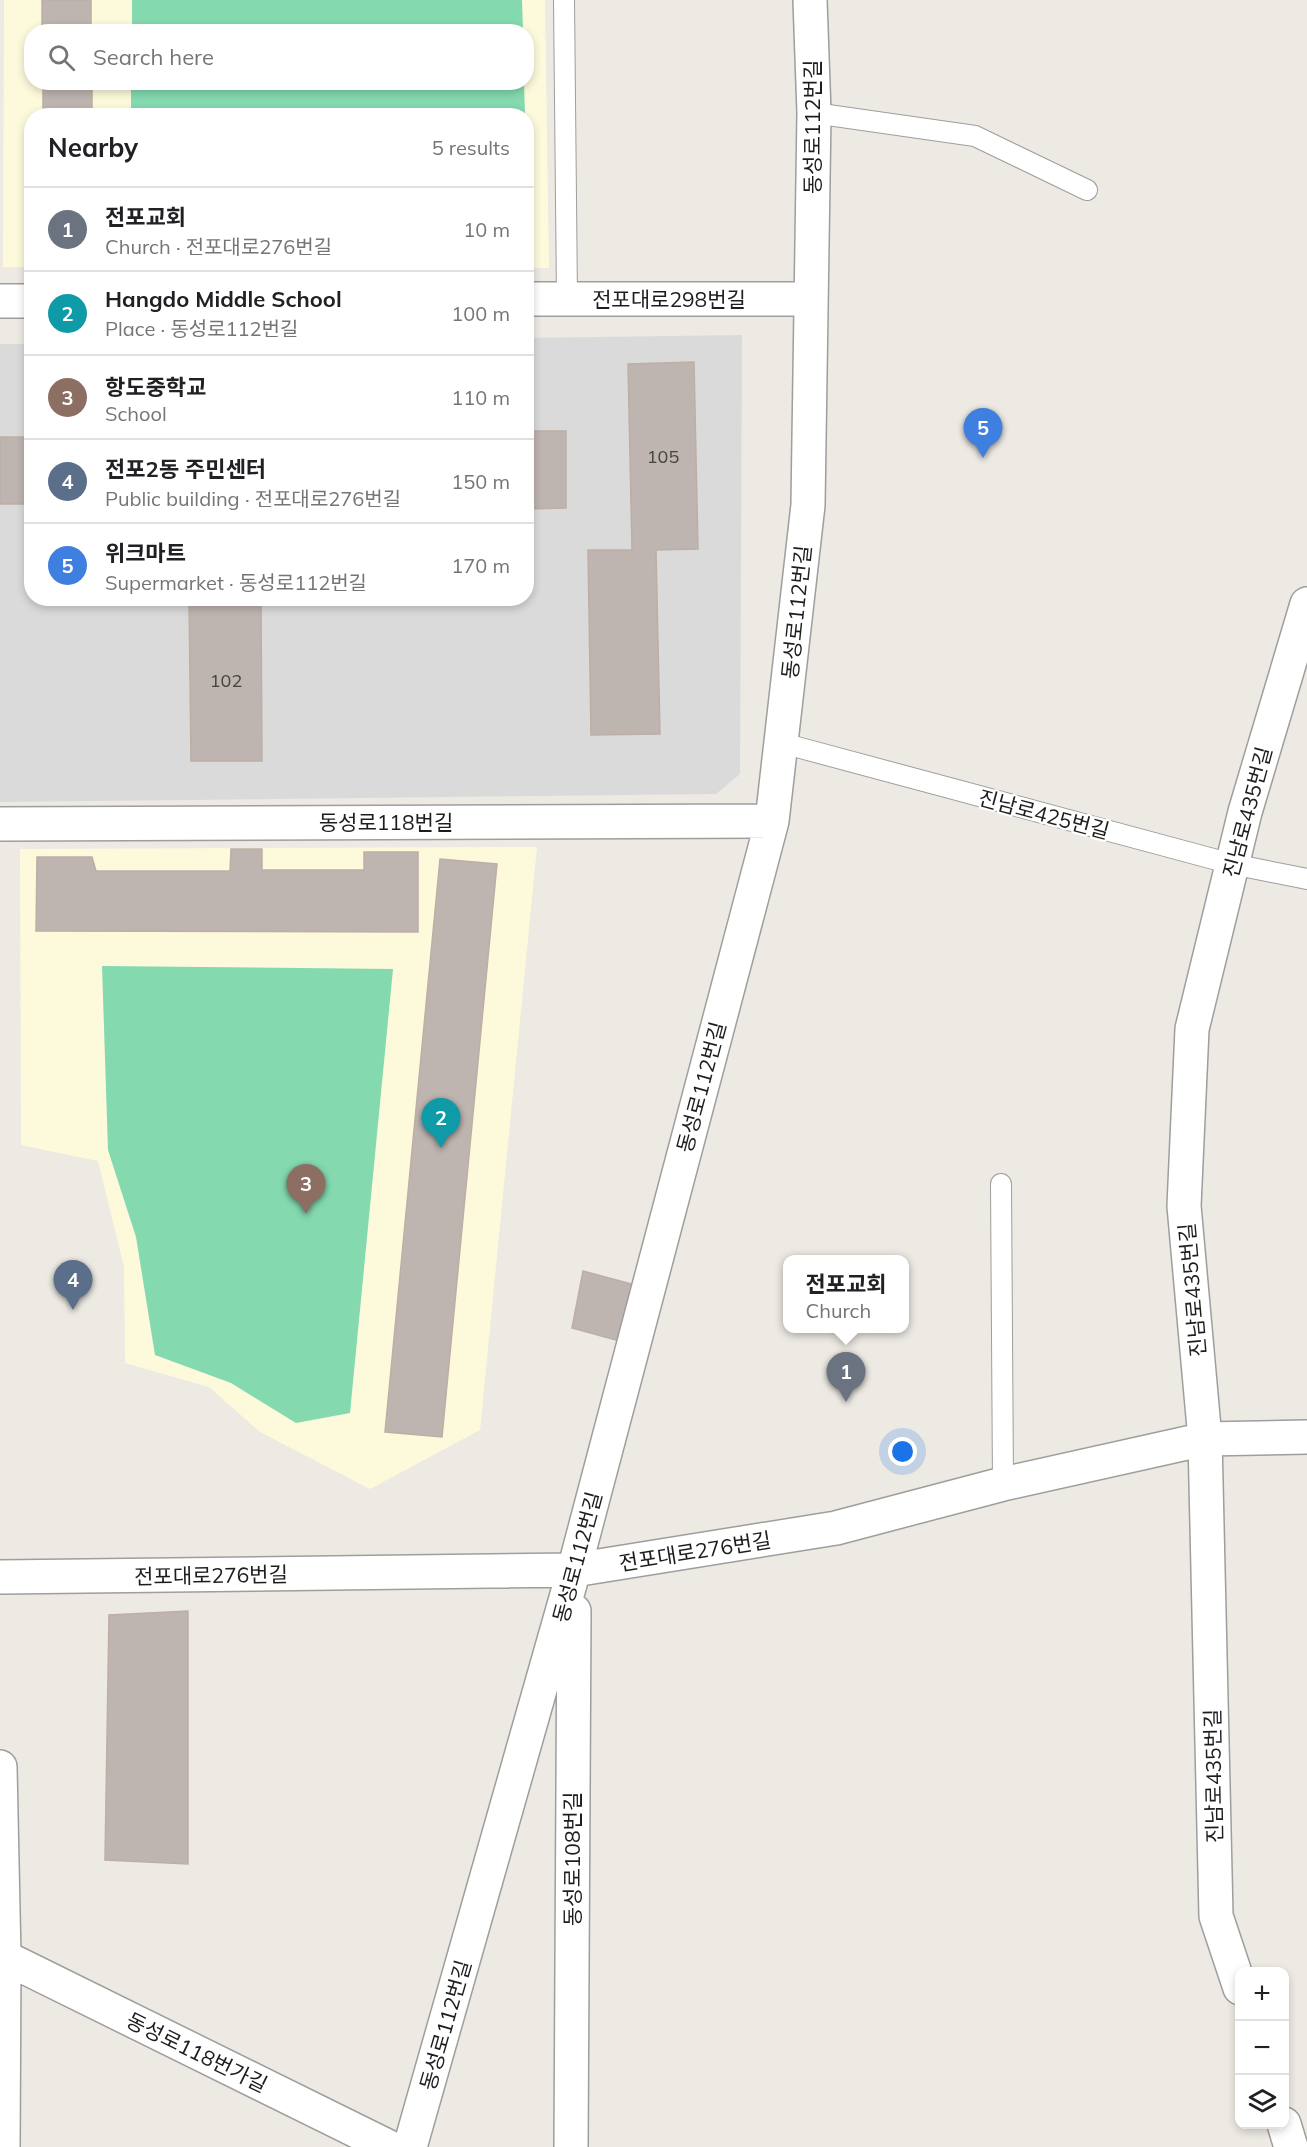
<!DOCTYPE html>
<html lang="en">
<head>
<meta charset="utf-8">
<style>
  :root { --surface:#fff; --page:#f6f6f6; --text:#202124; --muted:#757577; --line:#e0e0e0; --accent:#bf0b1e }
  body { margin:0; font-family:Mulish,"Noto Sans KR",sans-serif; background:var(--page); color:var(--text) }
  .controls { position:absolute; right:18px; bottom:18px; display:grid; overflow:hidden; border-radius:12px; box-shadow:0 3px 9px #0003 }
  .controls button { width:54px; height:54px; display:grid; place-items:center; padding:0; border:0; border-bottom:2px solid var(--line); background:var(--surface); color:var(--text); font:30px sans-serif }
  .you { position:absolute; left:903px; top:1452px; width:21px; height:21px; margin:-15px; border:4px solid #fff; border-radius:50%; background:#1a73e8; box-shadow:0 0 0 9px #1a73e833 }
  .badge { display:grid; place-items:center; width:39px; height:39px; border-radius:50%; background:var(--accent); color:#fff; font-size:20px; font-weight:700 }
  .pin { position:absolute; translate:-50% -50px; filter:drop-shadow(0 2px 3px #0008) }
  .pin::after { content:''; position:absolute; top:32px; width:21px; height:18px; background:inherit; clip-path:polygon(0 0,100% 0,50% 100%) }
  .popup { position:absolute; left:783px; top:1255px; width:126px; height:78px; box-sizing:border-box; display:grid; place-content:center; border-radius:12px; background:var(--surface); filter:drop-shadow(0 2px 4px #0005); font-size:20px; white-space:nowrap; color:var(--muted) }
  .popup b { font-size:22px; color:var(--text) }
  .popup::after { content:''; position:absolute; left:50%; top:100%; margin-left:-12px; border:12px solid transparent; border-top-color:var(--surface) }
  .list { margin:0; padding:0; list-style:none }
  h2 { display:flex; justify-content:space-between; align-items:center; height:78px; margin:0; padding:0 24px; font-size:26px }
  h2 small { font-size:20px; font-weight:400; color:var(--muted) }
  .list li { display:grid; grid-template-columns:39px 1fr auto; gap:18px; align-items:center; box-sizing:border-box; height:84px; padding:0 24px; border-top:2px solid var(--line) }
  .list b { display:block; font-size:22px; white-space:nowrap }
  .list p { margin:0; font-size:20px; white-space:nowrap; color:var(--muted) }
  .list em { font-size:20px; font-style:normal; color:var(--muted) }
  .icon { flex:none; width:33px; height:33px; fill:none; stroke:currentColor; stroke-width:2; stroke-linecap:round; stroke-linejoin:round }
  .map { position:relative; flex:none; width:1307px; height:2147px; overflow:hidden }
  .search { position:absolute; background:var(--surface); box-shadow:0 3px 9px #0003; left:24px; top:24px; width:510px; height:66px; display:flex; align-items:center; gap:15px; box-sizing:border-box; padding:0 21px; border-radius:24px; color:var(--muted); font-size:22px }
  .panel { position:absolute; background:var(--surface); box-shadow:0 3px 9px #0003; left:24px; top:108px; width:510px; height:498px; border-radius:24px }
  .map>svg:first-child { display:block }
  .residential { fill:#dbdada }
  .education { fill:#fdfadc; fill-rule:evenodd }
  .pitch { fill:#84d9af }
  .building { fill:#beb4b0; stroke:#beaea6; stroke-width:1.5 }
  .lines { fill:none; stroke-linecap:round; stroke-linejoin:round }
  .lane-casing { stroke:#9e9e9e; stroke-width:22 }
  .street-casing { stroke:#9e9e9e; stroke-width:36 }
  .lane { stroke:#fff; stroke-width:20 }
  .street { stroke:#fff; stroke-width:33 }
  .labels { text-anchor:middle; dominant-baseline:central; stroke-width:4.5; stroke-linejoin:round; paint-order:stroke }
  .number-label { font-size:18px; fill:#454342 }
  .street-label { font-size:21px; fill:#1d1d1d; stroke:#fff }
</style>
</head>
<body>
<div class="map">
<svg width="1307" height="2147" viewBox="0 0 1307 2147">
  <rect width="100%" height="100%" fill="#ede9e3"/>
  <!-- residential -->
  <path class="residential" d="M742,335L740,774L716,794L0,802V344H31L32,598H526L527,338Z"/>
  <!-- education -->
  <path class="education" d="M4,0H545L549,268H527L526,116H32L31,267H3ZM32,32H526V82H32Z
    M537,847L480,1430L370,1489L260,1432L209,1387L125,1363L124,1267L98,1161L21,1145L20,849Z"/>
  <!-- pitch -->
  <path class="pitch" d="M132,0H522L523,31H132Z
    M131,83H524L525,115H131Z
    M102,966L393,969L350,1413L296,1423L231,1383L155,1355L136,1237L108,1150Z"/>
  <!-- building -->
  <path class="building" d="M42,0H91V32H42Z
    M43,82H92V116H43Z
    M694,362L698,549L656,550L660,734L591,735L588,550H632L628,364Z
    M526,431H566V508L526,509Z
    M0,437H32V504H0Z
    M189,598H261L262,761H191Z
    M231,849H262V870H364V852H418V932L36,931L37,857H92L96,871H230Z
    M440,859L497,864L442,1437L385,1432Z
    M583,1271L639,1286L627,1343L572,1328Z
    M188,1611V1864L105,1860L109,1615Z"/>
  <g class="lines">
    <!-- lane casing -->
    <g class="lane-casing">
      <path id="lane" d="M564,0L567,299
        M814,113L975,136L1087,190
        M782,743L1232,864L1307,879
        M1001,1184L1003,1484"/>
    </g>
    <!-- street casing -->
    <g class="street-casing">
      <path id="street" d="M526,299H811
        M0,301H32
        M0,824L772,821
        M0,1577L574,1570L836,1528L1003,1484L1205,1439L1307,1437
        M0,1767L4,1957L3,2147
        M4,1957L389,2147
        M1240,1988L1216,1916L1205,1439L1184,1206L1192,1029L1245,812L1307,604
        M1284,2124L1291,2147
        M410,2147L574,1570L772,821L808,505L814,113L810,0
        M571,2147L574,1611"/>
    </g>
    <!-- lane -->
    <use href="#lane" class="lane"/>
    <!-- street -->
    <use href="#street" class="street"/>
  </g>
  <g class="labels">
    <!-- number labels -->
    <g class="number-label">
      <text x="663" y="456">105</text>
      <text x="226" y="680">102</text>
    </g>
    <!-- street labels -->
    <g class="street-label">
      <text transform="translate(812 127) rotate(-90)">동성로112번길</text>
      <text x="669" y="299">전포대로298번길</text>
      <text transform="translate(796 612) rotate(-84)">동성로112번길</text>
      <text transform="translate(1247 812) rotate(-75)">진남로435번길</text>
      <text transform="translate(1044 814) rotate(15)">진남로425번길</text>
      <text x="386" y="822">동성로118번길</text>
      <text transform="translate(701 1087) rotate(-75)">동성로112번길</text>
      <text transform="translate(1192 1290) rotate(-95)">진남로435번길</text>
      <text transform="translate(695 1551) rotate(-9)">전포대로276번길</text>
      <text transform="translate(577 1557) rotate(-75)">동성로112번길</text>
      <text transform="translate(211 1575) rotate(-1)">전포대로276번길</text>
      <text transform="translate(1213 1776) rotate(-91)">진남로435번길</text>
      <text transform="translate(572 1859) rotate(-90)">동성로108번길</text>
      <text transform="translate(445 2025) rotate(-74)">동성로112번길</text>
      <text transform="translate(197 2052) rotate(26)">동성로118번가길</text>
    </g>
  </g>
</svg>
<div class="controls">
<button>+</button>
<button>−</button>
<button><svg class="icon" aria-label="layers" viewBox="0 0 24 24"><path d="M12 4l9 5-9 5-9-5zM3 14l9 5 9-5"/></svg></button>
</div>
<div class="you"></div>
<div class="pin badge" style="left:846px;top:1402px;background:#6b7280">1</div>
<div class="popup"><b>전포교회</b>Church</div>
<div class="pin badge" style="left:441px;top:1148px;background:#0f9aa8">2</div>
<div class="pin badge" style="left:306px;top:1214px;background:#8d6e63">3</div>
<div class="pin badge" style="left:73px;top:1310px;background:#5c6f8a">4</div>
<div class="pin badge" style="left:983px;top:458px;background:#3f7fe0">5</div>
<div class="search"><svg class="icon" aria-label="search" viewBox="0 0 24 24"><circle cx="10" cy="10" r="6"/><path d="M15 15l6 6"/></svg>Search here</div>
<section class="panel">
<h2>Nearby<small>5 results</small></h2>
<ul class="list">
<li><span class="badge" style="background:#6b7280">1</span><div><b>전포교회</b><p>Church · 전포대로276번길</p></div><em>10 m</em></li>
<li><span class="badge" style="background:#0f9aa8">2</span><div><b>Hangdo Middle School</b><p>Place · 동성로112번길</p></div><em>100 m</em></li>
<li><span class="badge" style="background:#8d6e63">3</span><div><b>항도중학교</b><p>School</p></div><em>110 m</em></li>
<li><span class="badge" style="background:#5c6f8a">4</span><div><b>전포2동 주민센터</b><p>Public building · 전포대로276번길</p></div><em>150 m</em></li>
<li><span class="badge" style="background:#3f7fe0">5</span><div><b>위크마트</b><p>Supermarket · 동성로112번길</p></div><em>170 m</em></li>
</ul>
</section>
</div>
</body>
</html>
